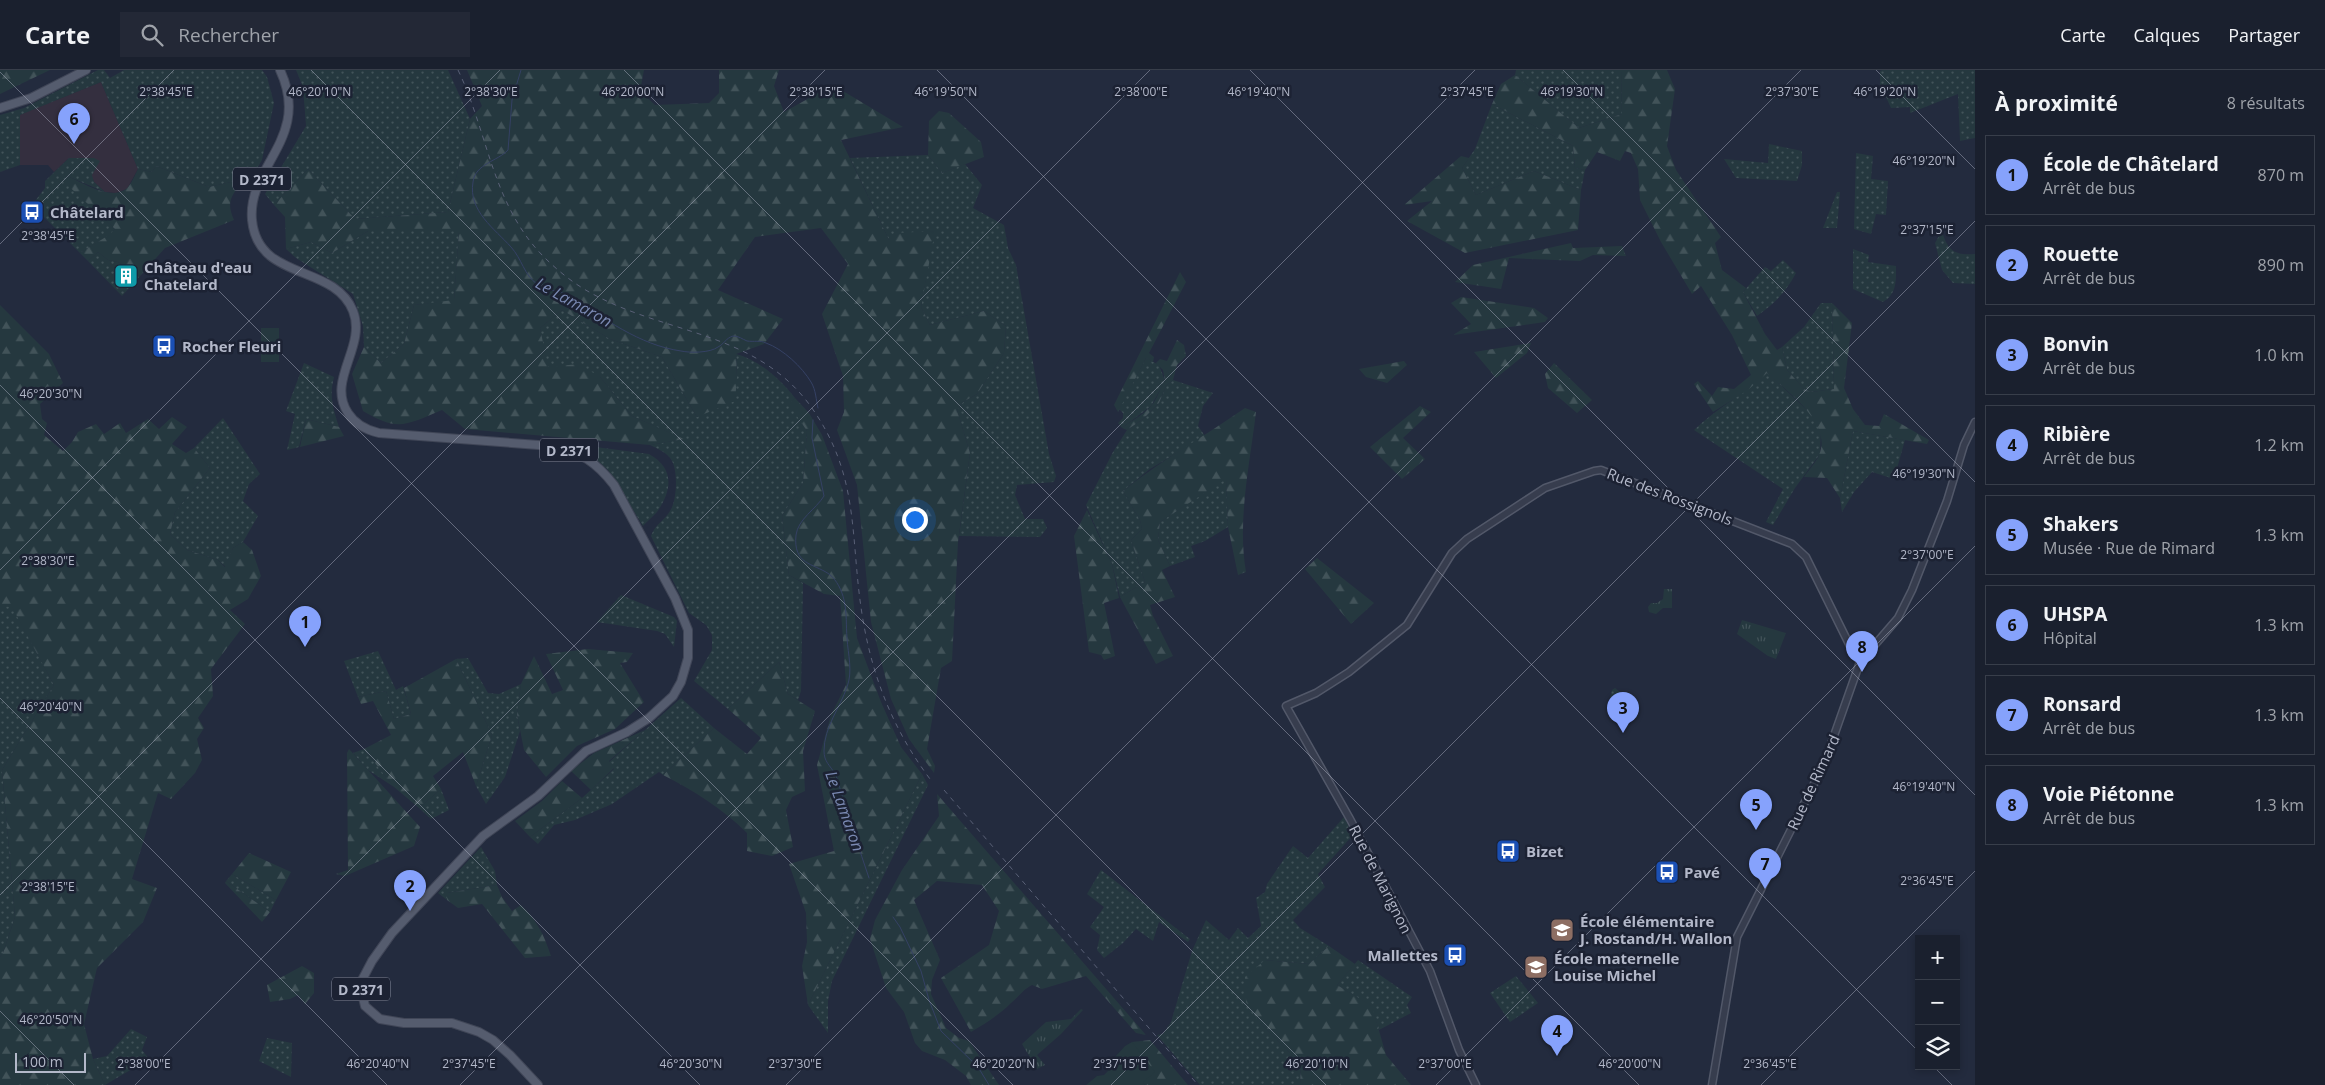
<!DOCTYPE html>
<html lang="fr">
<head>
<meta charset="utf-8">
<style>
  :root { --surface:#1a202e; --page:#232836; --text:#f1f3f6; --muted:#9fa3aa; --line:#383e4a; --accent:#86a2fc }
  body { margin:0; font-family:"Open Sans",sans-serif; background:var(--page); color:var(--text) }
  .controls { position:absolute; right:15px; bottom:15px; display:grid; overflow:hidden; border-radius:0px; box-shadow:0 2px 8px #0003 }
  .controls button { width:45px; height:45px; display:grid; place-items:center; padding:0; border:0; border-bottom:1px solid var(--line); background:var(--surface); color:var(--text); font:25px sans-serif }
  .scale { position:absolute; left:15px; bottom:12px; width:71px; box-sizing:border-box; padding-left:5px; border:2px solid #b3b8c9; border-top:0; font-size:14px; line-height:18px; white-space:nowrap; color:#b3b8c9; -webkit-text-stroke:4px #1c2233; paint-order:stroke }
  .you { position:absolute; left:914px; top:449px; width:18px; height:18px; margin:-12px; border:4px solid #fff; border-radius:50%; background:#1a73e8; box-shadow:0 0 0 8px #1a73e833 }
  .badge { display:grid; place-items:center; width:32px; height:32px; border-radius:50%; background:var(--accent); color:#111; font-size:16px; font-weight:700 }
  .pin { position:absolute; translate:-50% -41px; filter:drop-shadow(0 1px 2px #0008) }
  .pin::after { content:''; position:absolute; top:26px; width:18px; height:15px; background:inherit; clip-path:polygon(0 0,100% 0,50% 100%) }
  .list { margin:0; padding:0; list-style:none }
  h2 { display:flex; justify-content:space-between; align-items:center; height:65px; margin:0; padding:0 20px; font-size:21px }
  h2 small { font-size:16px; font-weight:400; color:var(--muted) }
  .list li { display:grid; grid-template-columns:32px 1fr auto; gap:15px; align-items:center; box-sizing:border-box; height:80px; margin:0 10px 10px; padding:0 10px; border:1px solid var(--line); border-radius:0px }
  .list b { display:block; font-size:19px; white-space:nowrap }
  .list p { margin:0; font-size:16px; white-space:nowrap; color:var(--muted) }
  .list em { font-size:16px; font-style:normal; color:var(--muted) }
  .icon { flex:none; width:28px; height:28px; fill:none; stroke:currentColor; stroke-width:2; stroke-linecap:round; stroke-linejoin:round }
  .map { position:relative; flex:none; width:1975px; height:1015px; overflow:hidden }
  header { display:flex; align-items:center; gap:30px; box-sizing:border-box; height:70px; padding:0 25px; background:var(--surface); border-bottom:1px solid var(--line) }
  header strong { font-size:24px }
  nav { display:flex; gap:28px; margin-inline-start:auto; font-size:18px }
  .search { width:350px; height:45px; background:var(--page); display:flex; align-items:center; gap:12px; box-sizing:border-box; padding:0 18px; border-radius:0px; color:var(--muted); font-size:19px }
  main { display:flex }
  aside { flex:1; background:var(--surface) }
  .map>svg:first-child { display:block }
  .medical { fill:#342f3f }
  .grass { fill:url(#grass-dots) }
  .forest { fill:url(#forest-firs) }
  .park { fill:url(#park-tufts) }
  .pitch { fill:#25383f }
  .lines { fill:none; stroke-linecap:round; stroke-linejoin:round }
  .stream { stroke:#354164; stroke-width:1 }
  .minor-casing { stroke:#525869; stroke-width:9 }
  .major-casing { stroke:#404657; stroke-width:10 }
  .minor { stroke:#373d4e; stroke-width:6 }
  .major { stroke:#555c6e; stroke-width:8 }
  .rail { stroke:#596076; stroke-width:1; stroke-dasharray:5 5; stroke-linecap:butt }
  .ticks { fill:none; stroke:#b3b8c9; stroke-width:1; stroke-opacity:0.45 }
  .labels { text-anchor:middle; dominant-baseline:central; stroke-width:5; stroke-linejoin:round; paint-order:stroke }
  .shield { fill:#1c2233; stroke:#868b9c; stroke-width:1 }
  .shield-label { font-size:14px; font-weight:bold; fill:#b3b8c9 }
  .poi-label { font-size:15px; font-weight:bold; fill:#b3b8c9; stroke:#1c2233; text-anchor:start }
  .street-label { font-size:15px; fill:#b3b8c9; stroke:#1c2233 }
  .water-label { font-size:16px; font-style:italic; fill:#7a89b2; stroke:#1c2233 }
  .ticks-label { font-size:12px; text-anchor:middle; fill:#b3b8c9; stroke:#1c2233; stroke-width:5; stroke-linejoin:round; paint-order:stroke }
</style>
</head>
<body>
<header>
<strong>Carte</strong>
<div class="search"><svg class="icon" aria-label="search" viewBox="0 0 24 24"><circle cx="10" cy="10" r="6"/><path d="M15 15l6 6"/></svg>Rechercher</div>
<nav><a>Carte</a><a>Calques</a><a>Partager</a></nav>
</header>
<main>
<div class="map">
<svg width="1975" height="1015" viewBox="0 0 1975 1015">
  <defs>
    <pattern id="grass-dots" width="8" height="8" patternUnits="userSpaceOnUse" patternTransform="scale(1.25)"><rect width="8" height="8" fill="#25383f"/><path d="M2 2h.1M6 6h.1" fill="none" stroke="#425359" stroke-width="1.8" stroke-linecap="round"/></pattern>
    <pattern id="forest-firs" width="22" height="20" patternUnits="userSpaceOnUse" patternTransform="scale(1.25)"><rect width="22" height="20" fill="#25383f"/><path d="M5 1l3.5 6h-7zM16 11l3.5 6h-7z" fill="#425359"/></pattern>
    <pattern id="park-tufts" width="24" height="20" patternUnits="userSpaceOnUse" patternTransform="scale(1.25)"><rect width="24" height="20" fill="#25383f"/><path d="M3 7l-1-3M5 7V3M7 7l1-3M15 17l-1-3M17 17v-4M19 17l1-3" fill="none" stroke="#425359"/></pattern>
  </defs>
  <rect width="100%" height="100%" fill="#232b3e"/>
  <!-- medical -->
  <path class="medical" d="M101,12L138,99L127,119L116,123L105,122L94,112L91,105L95,97L69,88L54,102L48,95H20L19,45Z"/>
  <!-- grass -->
  <path class="grass" d="M98,0H104L110,8L124,0H262L267,7L274,33L262,90L255,102L244,109L209,117L156,96L152,102L138,99L101,12L20,45V95L0,102V45L24,38Z
    M296,0H448L470,49L448,142L355,149L308,99L274,135L265,124L306,56L303,17Z
    M1516,0H1621L1622,44L1579,58L1515,5Z
    M1882,0H1975V68L1960,71L1958,24L1910,43V37L1891,38L1880,14V1Z
    M1492,34L1573,76L1575,98L1585,100L1581,120L1534,101L1476,125L1462,98L1475,79Z
    M1769,74L1802,81V95L1797,111L1736,108L1724,89L1768,93Z
    M1856,83L1873,86L1871,109L1888,111L1886,145L1876,144L1871,164L1854,159Z
    M928,85L942,103L965,94L982,115L973,138L1004,155L1008,178L1016,195L1049,384L1056,406L1054,412L1017,415L1015,425L1025,449H1043L1047,458L1040,467L959,466L970,383L957,340L963,332L977,324L1004,283L1006,256L984,241L930,255L921,237L934,161L889,170L850,88Z
    M69,88H94L100,91L92,105L94,112L105,122L67,106L63,110L115,159L110,165L80,183L32,135L45,118V111Z
    M1837,122H1840L1837,158H1823Z
    M368,161H459L454,231L414,235L404,274L381,293L364,277L363,256L353,224L296,188L286,179L311,172L332,183Z
    M1942,161C1947,180 1955,186 1975,184V214L1953,213L1942,200L1935,173Z
    M1853,179L1869,185L1868,192L1896,196C1896,211 1897,224 1883,232L1853,219Z
    M98,182L108,190L118,192L140,206L122,226L88,191Z
    M1783,190L1796,203C1786,222 1774,234 1757,246L1743,222L1765,197L1771,201Z
    M1821,233H1832L1834,319L1811,322L1804,319L1787,300L1782,277L1804,257Z
    M562,240L610,269L662,287L697,347L737,307L736,284C759,290 780,309 795,328L790,334L807,361L803,413L782,446L789,505L803,513L801,621L798,630L788,624L779,592L728,639L694,611L712,580V565L706,555L689,543L651,466C655,454 664,451 670,441C677,431 678,402 672,391C668,383 658,379 650,375L683,369L632,346L600,307L547,297L540,258Z
    M1146,288L1159,295L1165,311L1151,336L1122,358L1118,353L1123,348V343L1119,339Z
    M304,293L334,307C329,326 333,339 339,357L306,349L299,377L287,380L295,344L286,341Z
    M1767,302L1812,345L1821,360L1820,384L1795,418L1773,455L1766,452L1783,419L1694,360C1717,338 1744,324 1767,302Z
    M1173,310L1213,323L1203,336L1198,356L1205,366L1150,399L1123,421L1140,450L1142,459L1131,470L1145,512L1120,527L1112,494L1086,435L1113,382L1127,360L1143,349L1159,333L1166,316Z
    M223,348L260,404L249,414L243,431L258,446L243,472L233,478L226,497L218,490L187,480L170,464L175,442L210,398L194,378Z
    M1853,361L1905,370L1894,409L1872,402L1854,422L1842,442L1840,428Z
    M565,373L649,384C674,398 673,419 657,442C653,447 647,451 643,456L608,400L588,383L562,374Z
    M1226,408L1228,457L1205,471L1191,476L1195,487L1170,496L1158,470L1160,452Z
    M621,525L674,547L677,551L674,577L665,564L657,561L597,552Z
    M0,536H12L54,615L2,700L15,847L3,883L0,887Z
    M378,581L396,620L403,616L411,644L394,649L386,621L358,627L344,591Z
    M468,588L488,623L499,624L521,614L517,644L520,661L505,707L486,734L476,716L492,665L456,589Z
    M1615,618L1634,634L1620,648H1617L1608,636L1612,620Z
    M681,628L714,658L663,705L659,702L612,734L575,750L554,755L538,774L530,767L582,728L614,699L609,692Z
    M364,679L394,717L368,700L353,683Z
    M922,704L928,715L832,911L828,931V963L808,935Z
    M441,719L449,740L431,749L419,738Z
    M1344,747L1353,765L1318,804L1325,817L1293,850L1300,858L1329,876L1309,894L1265,890L1260,953L1301,994L1300,1015H1200L1157,965L1163,964L1171,952L1192,881L1206,850L1229,870L1238,858L1248,868L1261,856L1256,828L1265,822L1267,814L1293,776L1308,788Z
    M481,777L495,801L497,815L447,823V830L438,823Z
    M1101,800L1190,869L1188,872L1159,852L1153,871L1136,859L1123,873L1104,888L1097,880L1100,865L1090,857L1104,837L1087,824Z
    M232,804L276,830L270,842L226,811Z
    M1358,890L1412,927L1407,935L1411,943L1379,960L1371,936L1337,915Z
    M1516,906L1538,933L1510,952L1490,923Z
    M131,959L147,967L142,980L149,989L105,1015L93,989L107,986Z
    M267,968L292,973L291,1007L259,991Z"/>
  <!-- forest -->
  <path class="forest" d="M0,0H50L0,24Z
    M467,0H644L640,21L655,35L709,33L719,23V0H779L774,16L784,42L833,15L903,57L841,70L889,170L897,163L935,161L921,237L930,255L984,241L1006,256L1004,283L977,324L963,332L957,340L970,383L958,472L952,591L941,598L927,679L935,696L934,703L909,669L891,629L871,552L857,415L837,360L844,342L843,306L822,244L848,194L821,158L755,167L718,220L783,249L764,274L736,284L737,307L735,331L697,347L662,287L610,269L562,240L540,258L548,297L579,294L600,307L632,346L684,369L650,375L465,359L442,340C406,355 398,362 363,341L352,304L364,277L381,293L404,274L414,235L454,230L459,161H368L332,183L311,172L286,179L285,147L274,135L308,99L355,149L448,142L470,49L482,36Z
    M1621,0H1667L1675,19L1667,76L1676,100L1721,167L1715,173L1722,200L1746,218L1743,222L1765,264L1777,280L1782,277L1787,300L1804,319L1811,322L1834,319L1832,233L1852,253L1844,318L1853,339L1865,355L1879,356L1884,344L1929,370L1927,374L1853,361L1840,428L1827,408L1804,407C1809,400 1816,392 1819,385C1833,353 1787,322 1767,303L1748,320L1713,342L1694,314L1698,311L1712,326L1718,317L1734,319L1751,305L1732,265L1701,216L1692,224L1661,172L1640,130L1638,99L1631,83L1625,81L1620,91L1597,82L1585,100L1575,98L1573,76L1492,34L1501,14L1515,5L1579,58L1622,44Z
    M939,41L949,43L981,72L984,87L942,103L928,85L929,51Z
    M1461,86L1469,88L1462,98L1476,125L1534,101L1581,120L1578,160L1465,183L1407,151L1432,131L1404,135Z
    M156,96L209,117L244,109C233,125 225,130 234,150L165,178L140,206L118,192L108,190L98,182L88,191L80,183L109,165L115,159L62,110L67,106C82,112 110,131 126,119C131,115 135,105 138,99L152,102Z
    M1571,173L1573,178L1622,176L1626,186L1593,185L1580,191L1509,188L1501,219L1455,212L1473,195Z
    M1180,202L1186,212L1149,283L1154,287L1153,292L1146,288L1118,342L1114,335Z
    M1461,227L1534,238L1548,248L1545,252L1453,265L1471,254L1451,233Z
    M0,235L49,284L63,313L40,334L42,349L47,353L44,365L63,381L72,372L78,362L96,354L104,364L120,353L126,363L148,349L159,359L172,347L187,357L172,374L186,383L194,378L210,398L175,442L170,464L187,480L218,490L225,497L233,478L243,472L252,480L261,506L248,529L230,540L245,554L211,599L213,626L198,648L204,658L197,669L202,690L195,703L171,729L158,723L132,809L157,818L143,852L97,898L84,954L93,989L105,1015H0V887L3,883L15,847L2,700L54,615L12,537L0,536Z
    M1177,270L1184,275L1186,286L1177,295L1173,310L1166,316L1159,333L1143,349L1127,360L1122,358C1132,350 1147,343 1154,332C1158,326 1160,318 1165,311L1163,300L1156,293L1160,289L1167,291Z
    M1531,273L1527,283L1496,308L1474,282Z
    M1404,291L1407,295L1387,313L1366,307L1359,299Z
    M1554,293L1592,330L1577,343L1548,318L1545,304Z
    M795,328L809,343L822,365L843,421L857,568L881,632L901,677L922,704L808,935L802,896L807,872L806,843L789,794L834,781L817,695L831,645L846,615L840,526L824,524L789,505L782,446L803,413L807,361L789,334Z
    M1420,336L1431,342L1403,368L1425,389L1402,409L1370,377Z
    M1245,338L1256,342C1250,394 1237,450 1246,502L1238,505L1228,457L1226,409L1160,452L1158,470L1170,496L1162,500L1175,527L1150,535L1153,546L1173,586L1156,594L1120,527L1145,512L1131,470L1142,459L1140,450L1123,421C1161,390 1205,366 1245,338Z
    M306,349L339,357L344,366L300,377Z
    M1087,440L1112,494L1119,528L1104,533L1115,586L1104,590L1101,585L1089,582L1074,466Z
    M1317,488L1374,533L1351,554L1305,499Z
    M588,579L633,583L627,592L620,593L644,632L615,659L577,676L546,707L524,680L517,644L521,614L534,586L552,624L563,620L546,584Z
    M456,589L492,665L476,716L463,682L433,706L441,719L419,738L394,717L364,679L391,665L373,631L361,634L358,627L386,621L394,649L411,644L404,618Z
    M779,592L788,624L815,641L803,681L805,721L792,727L786,740L793,777L772,786L747,781V763C722,738 694,721 663,705L714,658L747,684L761,668L728,639Z
    M645,660L609,691L614,698L591,720L571,701L594,683Z
    M349,679L420,757L414,776L345,806L336,804L348,800L347,683Z
    M562,711L582,728L530,767L515,751L542,731Z
    M937,724L1146,965L1136,963L1086,906L1042,919L1032,915C1021,921 1020,926 1011,933C999,945 986,953 971,962L941,908L989,875L999,841L982,815L937,811L914,830L940,890L932,910L931,924L946,958L959,968L969,971L999,1015H971L966,1006L945,990L922,981L915,973L904,942L886,918L870,869L875,850L902,800L939,746Z
    M249,783L291,802L276,830L232,804Z
    M226,811L270,842L262,852L225,813Z
    M497,815L502,827L512,841L521,835C537,850 544,865 551,886L525,888L482,834L458,838L447,830V823Z
    M1329,876L1355,894L1337,915L1372,936L1386,985L1411,1015H1300L1301,994L1260,953L1246,932L1245,907L1265,890L1309,894Z
    M302,896L314,903V923L305,934L298,925L290,929L270,932L267,915Z
    M1150,970L1188,1015H1145L1143,1013L1132,972Z"/>
  <!-- park -->
  <path class="park" d="M1664,519H1672V538H1663L1656,544L1649,542L1648,537L1651,533H1657L1663,529Z
    M1742,550L1786,563L1776,589L1768,586L1737,564Z
    M1081,939L1083,940L1061,964L1037,985L1045,995L1037,999L1022,974L1046,952L1071,949Z"/>
  <!-- pitch -->
  <path class="pitch" d="M261,258H279V292H261Z
    M1132,972L1155,1002L1143,1012L1145,1015H1086L1097,1006L1104,1005L1108,1001L1104,999L1125,976Z"/>
  <g class="lines">
    <!-- stream -->
    <path class="stream" d="M521,0L512,30L508,80C498,91 475,94 473,112C468,141 495,159 511,177C522,189 524,205 537,214C547,221 559,220 569,226C604,248 639,275 681,281C690,283 710,283 718,277C724,274 726,268 733,266C739,266 742,269 747,271C754,272 760,270 766,273C783,279 802,297 811,312C816,320 816,330 818,338
      M813,350L812,368L824,426C816,439 798,449 796,465C793,495 813,493 829,504C837,510 842,521 844,530C847,543 846,556 847,568C848,585 853,601 847,617C840,638 824,657 824,681C824,692 830,695 835,704C838,709 839,716 841,722C851,750 859,780 869,808
      M893,847L900,857L921,901L929,930L941,961L978,997L989,1015"/>
    <!-- minor casing -->
    <g class="minor-casing">
      <path id="minor" d="M1476,1015L1459,980L1430,901L1350,749L1286,636L1316,623L1349,602L1407,555L1452,483L1467,469L1545,418L1594,401L1601,400L1792,474L1806,487L1852,580L1860,592
        M1712,1015L1737,867L1824,694L1860,592L1898,548L1912,520L1947,431L1964,375L1975,352"/>
    </g>
    <!-- major casing -->
    <g class="major-casing">
      <path id="major" d="M280,0C312,68 247,96 252,150C258,212 334,193 353,241C367,277 326,310 348,343C355,354 366,360 379,363L552,376C580,381 597,393 614,415L675,528L688,560V588L681,612L673,626L649,648L627,662L586,681L538,726L483,766L392,863L372,891L362,910L361,919L365,936L380,949L404,953H452L479,962L493,970L510,985L538,1015
        M0,38L31,28L86,0"/>
    </g>
    <!-- minor -->
    <use href="#minor" class="minor"/>
    <!-- major -->
    <use href="#major" class="major"/>
    <!-- rail -->
    <path class="rail" d="M458,0C488,62 492,135 544,187C557,200 574,214 591,223C664,264 754,261 809,334C862,406 849,469 863,550C873,609 894,661 930,709
      M944,720L1198,1015"/>
  </g>
  <!-- ticks -->
  <path class="ticks" d="M311,0L1326,1015M624,0L1639,1015M937,0L1919,982M1250,0L1975,725M1563,0L1975,412M1876,0L1975,99M0,2L1013,1015M0,174L174,0M0,315L700,1015M0,500L500,0M0,628L387,1015M0,825L825,0M0,941L74,1015M1933,996L1952,1015M135,1015L1150,0M460,1015L1475,0M786,1015L1801,0M1111,1015L1975,151M1436,1015L1975,476M1761,1015L1975,801"/>
  <!-- icons -->
  <defs>
    <g id="bus-square" transform="scale(1.25)"><rect x="-9" y="-9" width="18" height="18" rx="4" fill="#1a4fb4" stroke="#1c2233"/><path d="M-5-6H5V4H4V6H2V4H-2V6H-4V4H-5ZM-3.5-4V0h7V-4ZM-3.5 1.2v1.5H-2V1.2ZM2 1.2v1.5H3.5V1.2Z" fill="#fff"/></g>
    <g id="building-square" transform="scale(1.25)"><rect x="-9" y="-9" width="18" height="18" rx="4" fill="#0f9aa8" stroke="#1c2233"/><path d="M-4-6H4V6H1V3H-1V6H-4ZM-2.5-4.3h1.7v1.8h-1.7ZM.8-4.3h1.7v1.8H.8ZM-2.5-1h1.7V.8h-1.7ZM.8-1h1.7V.8H.8Z" fill="#fff"/></g>
    <g id="school-square" transform="scale(1.25)"><rect x="-9" y="-9" width="18" height="18" rx="4" fill="#8d6e63" stroke="#1c2233"/><path d="M0-5L7-2L0 1L-7-2ZM-4 1L0 2.5L4 1V4Q0 6-4 4Z" fill="#fff"/></g>
  </defs>
  <g fill-rule="evenodd">
    <use href="#bus-square" x="32" y="142"/>
    <use href="#building-square" x="126" y="206"/>
    <use href="#bus-square" x="164" y="276"/>
    <use href="#bus-square" x="1508" y="781"/>
    <use href="#bus-square" x="1667" y="802"/>
    <use href="#school-square" x="1562" y="860"/>
    <use href="#bus-square" x="1455" y="885"/>
    <use href="#school-square" x="1536" y="897"/>
  </g>
  <g class="labels">
    <!-- shield labels -->
    <g class="shield">
      <rect x="233" y="97.5" width="58" height="23" rx="4"/>
      <rect x="540" y="368.5" width="58" height="23" rx="4"/>
      <rect x="332" y="907.5" width="58" height="23" rx="4"/>
    </g>
    <g class="shield-label">
      <text x="262" y="109">D 2371</text>
      <text x="569" y="380">D 2371</text>
      <text x="361" y="919">D 2371</text>
    </g>
    <!-- poi labels -->
    <g class="poi-label">
      <text x="50" y="142">Châtelard</text>
      <text x="144" y="197">Château d'eau<tspan x="144" dy="17">Chatelard</tspan></text>
      <text x="182" y="276">Rocher Fleuri</text>
      <text x="1526" y="781">Bizet</text>
      <text x="1684" y="802">Pavé</text>
      <text x="1580" y="851">École élémentaire<tspan x="1580" dy="17">J. Rostand/H. Wallon</tspan></text>
      <text x="1438" y="885" text-anchor="end">Mallettes</text>
      <text x="1554" y="888">École maternelle<tspan x="1554" dy="17">Louise Michel</tspan></text>
    </g>
    <!-- street labels -->
    <g class="street-label">
      <text transform="translate(1670 426) rotate(21)">Rue des Rossignols</text>
      <text transform="translate(1813 712) rotate(-65)">Rue de Rimard</text>
      <text transform="translate(1381 809) rotate(63)">Rue de Marignon</text>
    </g>
    <!-- water labels -->
    <g class="water-label">
      <text transform="translate(574 232) rotate(29)">Le Lamaron</text>
      <text transform="translate(845 741) rotate(70)">Le Lamaron</text>
    </g>
  </g>
  <g class="ticks-label">
    <text x="1885" y="26">46°19'20"N</text>
    <text x="166" y="26">2°38'45"E</text>
    <text x="320" y="26">46°20'10"N</text>
    <text x="633" y="26">46°20'00"N</text>
    <text x="816" y="26">2°38'15"E</text>
    <text x="946" y="26">46°19'50"N</text>
    <text x="1141" y="26">2°38'00"E</text>
    <text x="1259" y="26">46°19'40"N</text>
    <text x="1467" y="26">2°37'45"E</text>
    <text x="1572" y="26">46°19'30"N</text>
    <text x="1792" y="26">2°37'30"E</text>
    <text x="491" y="26">2°38'30"E</text>
    <text x="1924" y="95">46°19'20"N</text>
    <text x="1927" y="164">2°37'15"E</text>
    <text x="48" y="170">2°38'45"E</text>
    <text x="51" y="328">46°20'30"N</text>
    <text x="1924" y="408">46°19'30"N</text>
    <text x="1927" y="489">2°37'00"E</text>
    <text x="48" y="495">2°38'30"E</text>
    <text x="51" y="641">46°20'40"N</text>
    <text x="1924" y="721">46°19'40"N</text>
    <text x="1927" y="815">2°36'45"E</text>
    <text x="48" y="821">2°38'15"E</text>
    <text x="51" y="954">46°20'50"N</text>
    <text x="144" y="998">2°38'00"E</text>
    <text x="469" y="998">2°37'45"E</text>
    <text x="795" y="998">2°37'30"E</text>
    <text x="1120" y="998">2°37'15"E</text>
    <text x="1445" y="998">2°37'00"E</text>
    <text x="1770" y="998">2°36'45"E</text>
    <text x="378" y="998">46°20'40"N</text>
    <text x="691" y="998">46°20'30"N</text>
    <text x="1004" y="998">46°20'20"N</text>
    <text x="1317" y="998">46°20'10"N</text>
    <text x="1630" y="998">46°20'00"N</text>
  </g>
</svg>
<div class="controls">
<button>+</button>
<button>−</button>
<button><svg class="icon" aria-label="layers" viewBox="0 0 24 24"><path d="M12 4l9 5-9 5-9-5zM3 14l9 5 9-5"/></svg></button>
</div>
<div class="scale">100 m</div>
<div class="you"></div>
<div class="pin badge" style="left:305px;top:577px">1</div>
<div class="pin badge" style="left:410px;top:841px">2</div>
<div class="pin badge" style="left:1623px;top:663px">3</div>
<div class="pin badge" style="left:1557px;top:986px">4</div>
<div class="pin badge" style="left:1756px;top:760px">5</div>
<div class="pin badge" style="left:74px;top:74px">6</div>
<div class="pin badge" style="left:1765px;top:819px">7</div>
<div class="pin badge" style="left:1862px;top:602px">8</div>
</div>
<aside>
<h2>À proximité<small>8 résultats</small></h2>
<ul class="list">
<li><span class="badge">1</span><div><b>École de Châtelard</b><p>Arrêt de bus</p></div><em>870 m</em></li>
<li><span class="badge">2</span><div><b>Rouette</b><p>Arrêt de bus</p></div><em>890 m</em></li>
<li><span class="badge">3</span><div><b>Bonvin</b><p>Arrêt de bus</p></div><em>1.0 km</em></li>
<li><span class="badge">4</span><div><b>Ribière</b><p>Arrêt de bus</p></div><em>1.2 km</em></li>
<li><span class="badge">5</span><div><b>Shakers</b><p>Musée · Rue de Rimard</p></div><em>1.3 km</em></li>
<li><span class="badge">6</span><div><b>UHSPA</b><p>Hôpital</p></div><em>1.3 km</em></li>
<li><span class="badge">7</span><div><b>Ronsard</b><p>Arrêt de bus</p></div><em>1.3 km</em></li>
<li><span class="badge">8</span><div><b>Voie Piétonne</b><p>Arrêt de bus</p></div><em>1.3 km</em></li>
</ul>
</aside>
</main>
</body>
</html>
